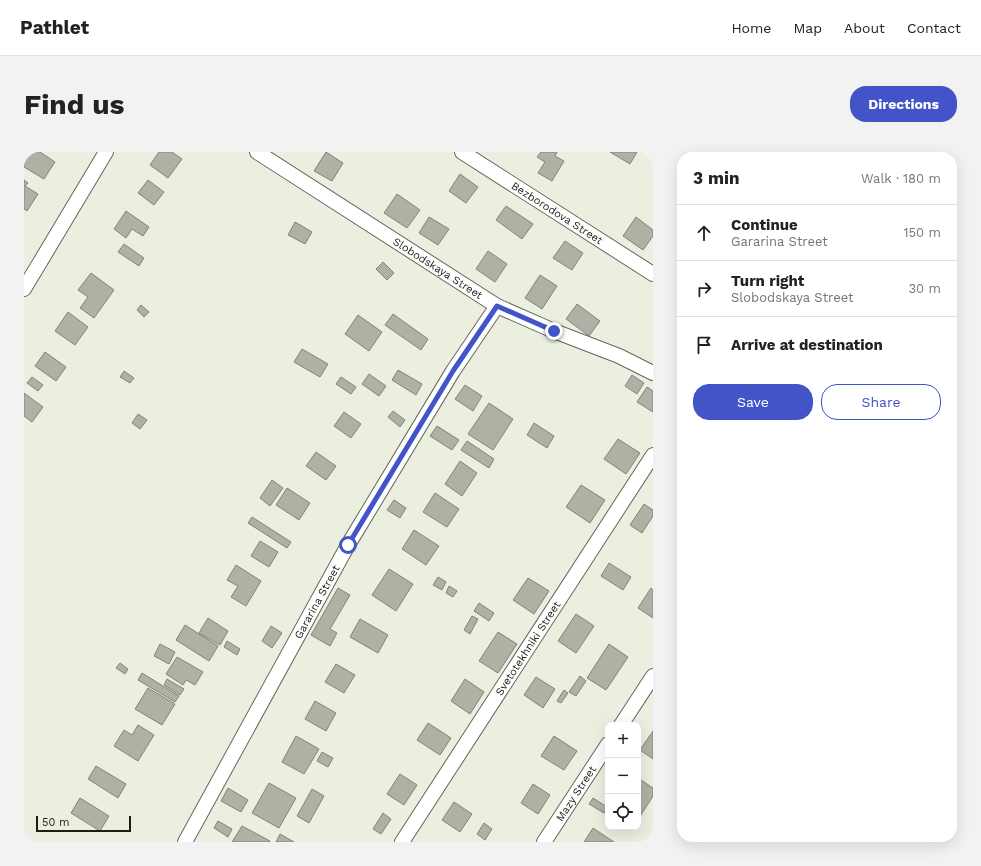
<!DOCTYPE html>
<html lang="en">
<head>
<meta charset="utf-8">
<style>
  :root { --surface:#fff; --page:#f2f2f2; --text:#222; --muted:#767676; --line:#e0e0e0; --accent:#4254c8 }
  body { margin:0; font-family:"Work Sans",sans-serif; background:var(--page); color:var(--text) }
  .controls { position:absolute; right:12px; bottom:12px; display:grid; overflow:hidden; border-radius:8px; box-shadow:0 4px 16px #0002 }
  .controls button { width:36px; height:36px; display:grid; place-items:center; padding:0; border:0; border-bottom:1px solid var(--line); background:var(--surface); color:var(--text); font:20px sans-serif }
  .scale { position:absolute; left:12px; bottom:10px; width:95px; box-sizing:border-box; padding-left:4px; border:2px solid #1b1d18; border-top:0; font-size:11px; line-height:14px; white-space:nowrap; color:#1b1d18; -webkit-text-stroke:3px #eaefe0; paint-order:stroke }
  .stop { position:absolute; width:12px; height:12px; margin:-9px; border:3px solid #4254c8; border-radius:50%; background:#fff }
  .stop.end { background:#4254c8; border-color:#fff; box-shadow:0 1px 4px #0008 }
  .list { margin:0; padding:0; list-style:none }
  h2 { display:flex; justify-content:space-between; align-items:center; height:52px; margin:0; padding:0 16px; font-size:17px }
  h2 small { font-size:13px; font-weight:400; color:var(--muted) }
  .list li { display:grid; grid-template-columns:26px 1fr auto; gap:12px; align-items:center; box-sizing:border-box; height:56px; padding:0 16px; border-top:1px solid var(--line) }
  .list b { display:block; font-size:15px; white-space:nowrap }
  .list p { margin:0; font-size:13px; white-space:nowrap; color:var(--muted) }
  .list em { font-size:13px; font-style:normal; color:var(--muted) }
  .actions { display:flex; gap:8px; padding:12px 16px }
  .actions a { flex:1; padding:9px 0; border:1px solid var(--accent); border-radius:16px; text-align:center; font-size:14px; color:var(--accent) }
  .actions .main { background:var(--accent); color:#fff }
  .icon { flex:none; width:22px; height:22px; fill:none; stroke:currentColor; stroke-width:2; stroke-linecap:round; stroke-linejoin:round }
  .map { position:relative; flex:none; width:629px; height:690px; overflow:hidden; border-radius:16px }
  header { display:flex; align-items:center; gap:24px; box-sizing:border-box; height:56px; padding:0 20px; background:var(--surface); border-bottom:1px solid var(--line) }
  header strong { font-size:19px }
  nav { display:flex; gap:22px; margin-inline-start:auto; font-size:14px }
  .intro { display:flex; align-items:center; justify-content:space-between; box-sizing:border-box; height:96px; padding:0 24px }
  h1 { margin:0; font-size:28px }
  .button { padding:10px 18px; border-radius:16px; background:var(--accent); color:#fff; font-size:14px; font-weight:700 }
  main { display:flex; gap:24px; padding:0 24px }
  aside { flex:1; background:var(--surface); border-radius:16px; box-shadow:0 4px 16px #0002 }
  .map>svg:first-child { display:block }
  .building { fill:#adb2a4; stroke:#818578 }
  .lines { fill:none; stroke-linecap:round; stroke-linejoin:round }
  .minor-casing { stroke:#64675b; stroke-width:16 }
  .minor { stroke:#fff; stroke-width:14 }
  .route { stroke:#4254c8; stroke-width:5 }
  .labels { text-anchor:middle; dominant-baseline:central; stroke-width:3; stroke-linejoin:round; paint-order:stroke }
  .street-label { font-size:11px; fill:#1b1d18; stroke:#eaefe0 }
</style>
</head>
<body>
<header>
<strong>Pathlet</strong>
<nav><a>Home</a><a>Map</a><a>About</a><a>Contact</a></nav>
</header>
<div class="intro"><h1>Find us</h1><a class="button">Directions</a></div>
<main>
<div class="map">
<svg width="629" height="690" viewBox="0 0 629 690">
  <rect width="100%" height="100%" fill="#eaefe0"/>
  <!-- building -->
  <path class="building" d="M2,0H16L31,10L20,27L0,15V4Z
    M135,0H148L158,7L144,26L126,13Z
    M302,0L319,11L308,29L290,19Z
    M517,0H533L531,4L540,9L528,29L514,21L521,10L513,5Z
    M586,0H613L606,12Z
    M436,22L454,35L442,51L425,39Z
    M0,28L4,31L1,34L14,42L3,59L0,57Z
    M124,28L140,40L130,53L114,41Z
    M373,42L396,58L383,76L360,61Z
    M482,54L509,72L498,87L472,68Z
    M102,59L125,75L119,84L108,77L102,86L90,77Z
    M405,65L425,77L414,93L395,81Z
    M612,65L629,78V84L619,98L599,84Z
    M271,70L288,80L281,92L264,83Z
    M541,89L559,101L548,118L529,106Z
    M100,92L120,106L115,114L94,100Z
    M464,99L483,112L471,130L452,117Z
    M359,110L370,121L363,128L352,117Z
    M67,121L90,138L70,166L56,156L64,145L54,138Z
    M516,123L533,134L518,157L501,146Z
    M553,152L576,169L565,184L542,167Z
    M117,153L125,160L120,165L113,158Z
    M44,160L64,175L51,193L31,179Z
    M369,162L404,187L397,198L361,173Z
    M334,163L358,180L345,199L321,182Z
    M278,197L304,212L296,225L270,210Z
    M21,200L42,215L32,229L11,214Z
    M374,218L398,232L392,243L368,228Z
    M100,219L110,226L106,231L96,225Z
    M345,222L362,234L355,244L338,232Z
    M608,223L620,231L613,242L601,234Z
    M8,225L19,233L14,239L3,231Z
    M317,225L332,235L327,242L312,232Z
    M441,233L458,244L449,259L431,247Z
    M623,235L629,239V260L613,250Z
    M0,241L19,255L8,270L0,264Z
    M465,251L489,267L469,298L444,282Z
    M369,259L381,268L376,275L364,265Z
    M320,260L337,272L327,286L310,274Z
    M114,262L123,268L116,277L108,271Z
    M510,271L530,284L523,296L503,283Z
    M413,274L435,288L428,298L406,284Z
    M594,287L616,301L602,322L580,307Z
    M443,289L470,307L465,316L437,298Z
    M292,300L312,314L302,328L282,314Z
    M436,309L453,321L438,344L421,332Z
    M248,328L259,336L246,354L236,346Z
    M557,333L581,348L566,371L542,355Z
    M263,336L286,351L275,368L252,353Z
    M411,341L435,357L423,375L399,360Z
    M370,348L382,356L376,366L363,358Z
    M620,352L629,358V364L618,381L606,373Z
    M228,365L267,390L263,396L224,371Z
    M390,378L415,394L402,413L378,397Z
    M236,389L254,400L245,415L227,404Z
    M585,411L607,425L599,438L577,424Z
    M212,413L237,429L222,454L207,445L214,434L203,428Z
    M365,417L389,432L372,459L348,443Z
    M414,425L422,430L418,438L409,433Z
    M504,426L525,439L510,462L489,448Z
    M425,434L433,439L429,445L422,441Z
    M314,436L326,443L306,477L313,481L306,494L287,483Z
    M627,436L629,438V466L614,456Z
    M455,451L470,461L465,469L450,459Z
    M552,462L570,474L552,501L534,489Z
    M448,464L454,467L446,482L440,478Z
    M184,466L204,479L196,493L175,481Z
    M336,467L364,483L354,501L326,485Z
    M161,473L194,494L185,509L152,488Z
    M247,474L258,481L248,496L238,489Z
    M474,480L493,492L474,521L455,509Z
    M203,489L216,497L213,503L200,495Z
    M136,492L151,500L145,512L130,504Z
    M585,492L604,505L582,538L563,526Z
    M153,505L179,520L171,533L162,528L159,533L142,522Z
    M96,511L104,517L101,522L92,516Z
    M312,512L331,523L320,541L301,530Z
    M118,521L155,544L151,550L114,528Z
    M556,524L562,529L552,544L545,540Z
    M512,525L531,537L519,556L500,543Z
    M143,527L160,537L156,543L140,533Z
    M441,527L460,540L446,562L427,549Z
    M124,536L151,552L138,573L111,557Z
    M540,538L544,541L537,551L533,549Z
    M291,549L312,561L302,579L281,567Z
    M404,571L427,586L416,603L393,588Z
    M114,573L130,583L114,609L90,594L100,578L108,583Z
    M629,579V607L616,598Z
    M272,584L295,597L280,622L258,610Z
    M530,584L553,599L540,618L517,604Z
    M298,600L309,606L304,615L293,609Z
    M72,614L102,632L94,646L64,627Z
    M376,622L393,633L380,653L363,642Z
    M614,626L629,636V644L615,666Z
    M245,631L272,646L255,676L228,661Z
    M509,632L526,643L514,662L497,651Z
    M204,636L224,648L217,660L197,649Z
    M288,637L300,644L285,671L273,664Z
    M56,646L85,664L76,679L47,661Z
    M569,646L583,655L580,661L565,652Z
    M430,650L448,662L436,680L418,668Z
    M359,661L367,667L357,682L349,677Z
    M194,669L208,677L204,685L190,676Z
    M460,671L468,677L461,688L453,682Z
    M218,674L246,689L245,690H208Z
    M569,676L590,690H560Z
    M256,682L270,690H252Z"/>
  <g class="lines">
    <!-- minor casing -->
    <g class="minor-casing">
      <g id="minor">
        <path id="s1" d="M233,0L473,154L530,179L595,204L629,221"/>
        <path id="s2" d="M438,0L629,122"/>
        <path d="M0,137L82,0"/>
        <path d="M597,573L629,524"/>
        <path id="s3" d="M161,690L324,393L429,219L473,154"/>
        <path id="s4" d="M378,690L629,303"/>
        <path id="s5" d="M520,690L584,592"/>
      </g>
    </g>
    <!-- minor -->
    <use href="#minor" class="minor"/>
  </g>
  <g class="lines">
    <!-- route -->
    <path class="route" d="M324,393L429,219L473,154L530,179"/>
  </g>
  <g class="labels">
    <!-- street labels -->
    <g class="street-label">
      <text stroke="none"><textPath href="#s2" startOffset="113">Bezborodova Street</textPath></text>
      <text stroke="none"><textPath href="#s1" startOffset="215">Slobodskaya Street</textPath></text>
      <text stroke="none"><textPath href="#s3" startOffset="274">Gararina Street</textPath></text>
      <text stroke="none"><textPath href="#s4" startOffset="231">Svetotekhniki Street</textPath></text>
      <text stroke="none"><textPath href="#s5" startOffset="58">Mazy Street</textPath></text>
    </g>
  </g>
</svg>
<div class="controls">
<button>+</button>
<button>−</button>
<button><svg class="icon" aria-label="locate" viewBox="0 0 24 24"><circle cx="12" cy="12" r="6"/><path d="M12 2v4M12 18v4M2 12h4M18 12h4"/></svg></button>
</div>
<div class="scale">50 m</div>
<div class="stop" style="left:324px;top:393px"></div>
<div class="stop end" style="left:530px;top:179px"></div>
</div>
<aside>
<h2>3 min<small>Walk · 180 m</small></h2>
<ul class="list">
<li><svg class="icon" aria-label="ahead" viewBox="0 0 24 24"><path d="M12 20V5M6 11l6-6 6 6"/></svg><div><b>Continue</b><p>Gararina Street</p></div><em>150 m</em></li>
<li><svg class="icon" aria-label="right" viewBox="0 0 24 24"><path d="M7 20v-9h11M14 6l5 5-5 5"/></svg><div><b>Turn right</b><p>Slobodskaya Street</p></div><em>30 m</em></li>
<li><svg class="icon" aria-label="arrive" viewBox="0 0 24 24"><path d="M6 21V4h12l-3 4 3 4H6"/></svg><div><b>Arrive at destination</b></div></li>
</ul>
<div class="actions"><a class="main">Save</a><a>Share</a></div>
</aside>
</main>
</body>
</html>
